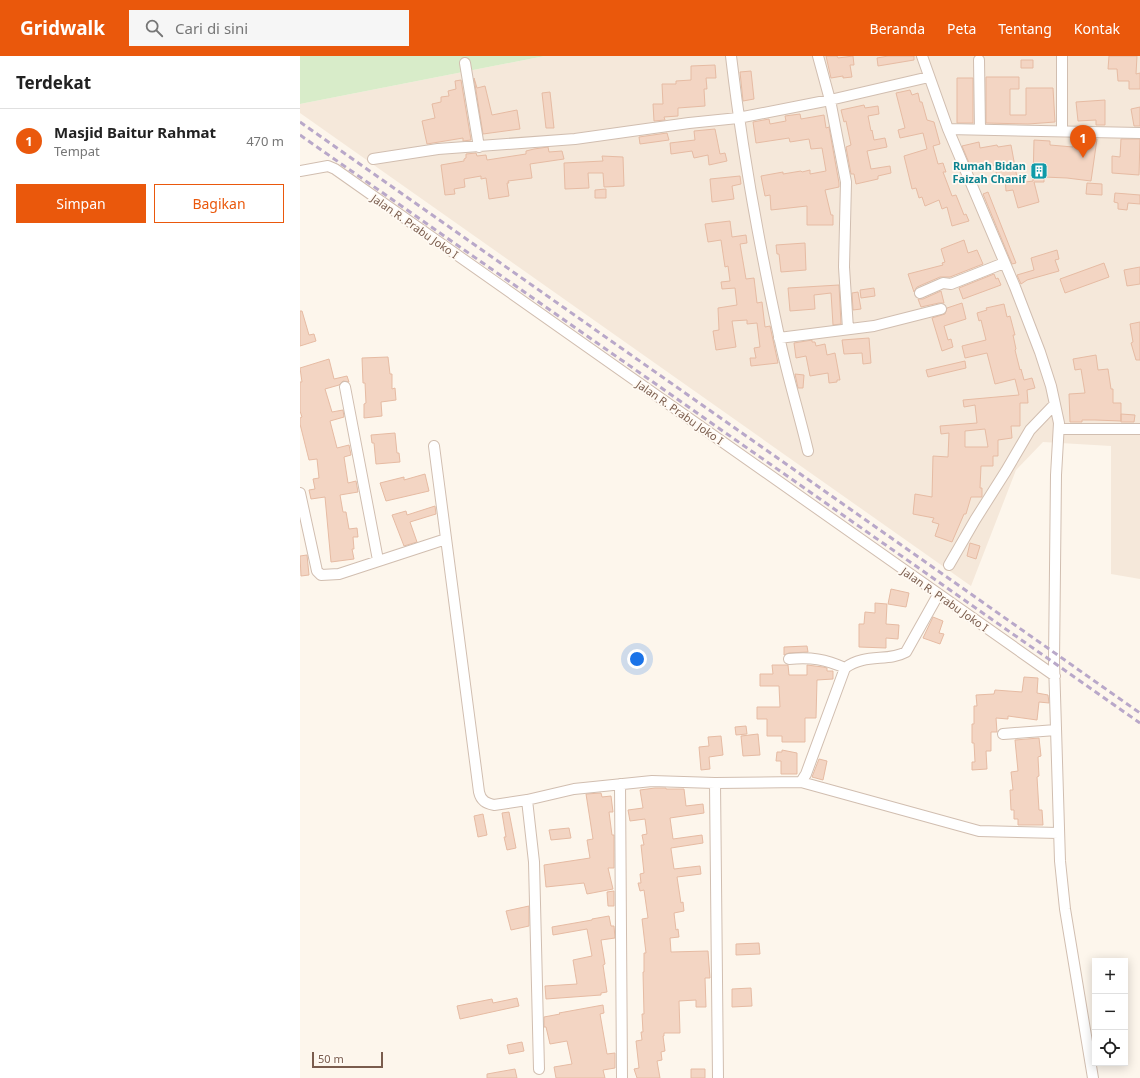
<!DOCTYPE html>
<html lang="id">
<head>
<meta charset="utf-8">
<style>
  :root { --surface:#fff; --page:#f6f6f6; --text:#222; --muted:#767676; --line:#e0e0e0; --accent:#ea580c }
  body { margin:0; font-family:"Noto Sans",sans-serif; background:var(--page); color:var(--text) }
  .controls { position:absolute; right:12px; bottom:12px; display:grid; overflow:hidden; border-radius:0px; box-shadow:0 2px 10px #0003 }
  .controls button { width:36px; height:36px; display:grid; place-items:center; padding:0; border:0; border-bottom:1px solid var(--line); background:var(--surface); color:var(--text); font:20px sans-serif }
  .scale { position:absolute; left:12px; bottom:10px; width:71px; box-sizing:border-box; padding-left:4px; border:2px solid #7a5c4d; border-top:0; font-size:11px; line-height:14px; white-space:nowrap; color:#7a5c4d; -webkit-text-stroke:3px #fffaf3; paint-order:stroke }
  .you { position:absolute; left:337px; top:603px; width:14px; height:14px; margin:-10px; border:3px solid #fff; border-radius:50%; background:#1a73e8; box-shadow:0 0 0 6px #1a73e833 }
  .badge { display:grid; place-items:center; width:26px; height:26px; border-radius:50%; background:var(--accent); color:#fff; font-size:13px; font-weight:700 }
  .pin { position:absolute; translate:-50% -33px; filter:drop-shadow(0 1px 2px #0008) }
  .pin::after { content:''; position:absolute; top:21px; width:14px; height:12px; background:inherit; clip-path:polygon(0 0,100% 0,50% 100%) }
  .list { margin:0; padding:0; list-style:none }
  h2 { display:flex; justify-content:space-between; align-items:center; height:52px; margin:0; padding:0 16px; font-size:17px }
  h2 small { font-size:13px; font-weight:400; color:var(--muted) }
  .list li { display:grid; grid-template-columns:26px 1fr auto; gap:12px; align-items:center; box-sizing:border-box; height:64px; padding:0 16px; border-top:1px solid var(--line) }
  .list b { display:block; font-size:15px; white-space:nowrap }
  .list p { margin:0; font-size:13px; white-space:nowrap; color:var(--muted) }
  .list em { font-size:13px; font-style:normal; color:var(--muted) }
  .actions { display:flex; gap:8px; padding:12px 16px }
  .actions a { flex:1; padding:9px 0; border:1px solid var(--accent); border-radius:0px; text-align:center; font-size:14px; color:var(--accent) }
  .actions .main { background:var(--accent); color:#fff }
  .icon { flex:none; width:22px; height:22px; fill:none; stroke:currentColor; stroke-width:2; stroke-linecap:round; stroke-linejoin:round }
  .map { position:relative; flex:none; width:840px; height:1022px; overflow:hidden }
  header { display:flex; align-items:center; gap:24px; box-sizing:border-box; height:56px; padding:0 20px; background:var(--accent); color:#fff }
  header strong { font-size:19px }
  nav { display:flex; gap:22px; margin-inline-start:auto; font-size:14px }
  .search { width:280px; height:36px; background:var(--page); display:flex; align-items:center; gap:10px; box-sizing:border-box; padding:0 14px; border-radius:0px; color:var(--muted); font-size:15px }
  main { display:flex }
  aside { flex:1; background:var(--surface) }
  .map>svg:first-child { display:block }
  .residential { fill:#f5e8da }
  .green { fill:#d8ecc9 }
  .building { fill:#f3d5c3; stroke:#e6bba3; fill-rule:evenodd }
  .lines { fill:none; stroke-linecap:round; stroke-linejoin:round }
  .minor-casing { stroke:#d1beb0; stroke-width:12 }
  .minor { stroke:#fff; stroke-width:10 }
  .rail { stroke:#b9a8c9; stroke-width:3; stroke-dasharray:6 4; stroke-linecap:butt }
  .labels { text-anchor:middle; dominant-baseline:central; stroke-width:3.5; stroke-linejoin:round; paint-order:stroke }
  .culture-label { font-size:11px; font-weight:bold; fill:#0d838f; stroke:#fffaf3; text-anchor:end }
  .street-label { font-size:11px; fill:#7a5c4d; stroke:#fffaf3 }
</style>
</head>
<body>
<header>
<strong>Gridwalk</strong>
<div class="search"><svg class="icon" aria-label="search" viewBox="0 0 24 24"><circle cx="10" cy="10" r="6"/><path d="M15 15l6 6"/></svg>Cari di sini</div>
<nav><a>Beranda</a><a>Peta</a><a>Tentang</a><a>Kontak</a></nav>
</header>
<main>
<aside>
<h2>Terdekat<small></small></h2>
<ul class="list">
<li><span class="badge">1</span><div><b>Masjid Baitur Rahmat</b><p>Tempat</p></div><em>470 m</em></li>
</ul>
<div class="actions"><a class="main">Simpan</a><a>Bagikan</a></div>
</aside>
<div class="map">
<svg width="840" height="1022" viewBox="0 0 840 1022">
  <rect width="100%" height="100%" fill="#fdf6ec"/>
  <!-- residential -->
  <path class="residential" d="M245,0H840V523L811,518V390L743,386L716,414L671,530L0,57V48Z"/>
  <!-- green -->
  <path class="green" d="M0,0H245L0,48Z"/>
  <!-- building -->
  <path class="building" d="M526,0H537L538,2L553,0L554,9H550L552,21L543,22V20L531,22Z
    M588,0H614V4L578,10L577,2Z
    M809,0H837L836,18L840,17V33H829V25H818L817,13H808Z
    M721,4H733V12H721Z
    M415,9L416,22H406L407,33H404L405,50L378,52V60L364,61L365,64L354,65L353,48H363L362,28H376V25L391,24V10Z
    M451,15L454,43L443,45L440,16Z
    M686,21H719V33H710V59H726V32H753L755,66L728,68L686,67Z
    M174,22L177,32L185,30L192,59L217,54L220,73L183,78Z
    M657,22H673V67H657Z
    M161,24L171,84L163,85V82L127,88L122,65L135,62L132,48L141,46V41L149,40L148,35L156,33L155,25Z
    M610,34L612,39L618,37L620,46H622L627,64L634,66L640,88L633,90L638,108L643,107L646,116H643L652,140L656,139L664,159L666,158L669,165L652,170L647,151L642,153L639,144L625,150L622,141L619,142L616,132L612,133L604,100L627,93L623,77L600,82L598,74L605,72L596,37Z
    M250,36L254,72H246L242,37Z
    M805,44V69H796V64L778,65L776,46Z
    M564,49L565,52L578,50L579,58L568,60L571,75L572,74L574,84L585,82L587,91L567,95L571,113L590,110L591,117L578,120V123L556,128L554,118H551L546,91L551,89L546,65L544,66L541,54Z
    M840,51V70H834L831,53Z
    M500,58L501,63L524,59L526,72L529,71L539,127V131L525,134L531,159H533V169H507V150L471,154L470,139L465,140L461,120L483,116V118L501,115L502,116L510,114V118L526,115L522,92L511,93L509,83L490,86L489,82L456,87L453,66L469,63L470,68L486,65L485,60Z
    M415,73L420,98L425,97L427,105L409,109L408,99L394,102L392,95L371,98L370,87L395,84L394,75Z
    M367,77L369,84L340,88L339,81Z
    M774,82L797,83L791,125L767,122L744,121V126H734L739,146L718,152L713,134L706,135L705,122L698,123L694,109L672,114L662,90L679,86L680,92L697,89L698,91L711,89L718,127L733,125L734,84L750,85V89L773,91Z
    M821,83H840L839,119L812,117V100L820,101Z
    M248,91L249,96L262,95L264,103L230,108L232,122L208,125L209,127H207L209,140L189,143L186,122L181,123V120L164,123L165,131L154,133L155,138L145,139L141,109L164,105V103L166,102V98L176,97L177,100L186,99L187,104L226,98V95L234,93Z
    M302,100L323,101L324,130L304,131L303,117H288L289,132L265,133L264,107L303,105Z
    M440,120L441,128L432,130L434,143L412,146L410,123Z
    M787,127L802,128V139L786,138Z
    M306,133V142H295V134Z
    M688,136L716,207L712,208L683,138Z
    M815,137L840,139V148L828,147L827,154L818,153V147L814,146Z
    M430,165L432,181L446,179L447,187L440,188L446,223L454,222L457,247L462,246L465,271L470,270L478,307L451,310L450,302H456L454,292L460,291L457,267L447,268V264L432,265L436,291L416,294L413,275L419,274L418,252L437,249L435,232L422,233L421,226L430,225L428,210L425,211L421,184L408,186L405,168Z
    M664,184L668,197L677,194L683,208L650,221H640L617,231L614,236L608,218L643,209L642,207L645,206L641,193Z
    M505,187L506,214L481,216L479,198H477L476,189Z
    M757,194L759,203L755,204L759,215L727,224L721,228L717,219L734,214L731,202Z
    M804,207L809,221L765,237L760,223Z
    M840,211V228L827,230L824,214Z
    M694,218L696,223L698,222L701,229L663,243L659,232Z
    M539,229L541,268L533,269L531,237L514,239L515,253L490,255L488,232Z
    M574,232L575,240L561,242L560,234Z
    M641,235L644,247H639L621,251L618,243H623Z
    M558,236L561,253L553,254L552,237Z
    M662,247L666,263L644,270L648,284L651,283L653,291L642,295L632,262L645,258L647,252Z
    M704,248L707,261L710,260L715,279H713L716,293L715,294L720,314L721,313L724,324L732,322L735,332L727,334L728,347H720V370H711L712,382L698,384V400H693V410H681L680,432H682V441H671L666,458H664L652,486L635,480L639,468L632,466L634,462L613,458L615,438L632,441L633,400L648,401L649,377L641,378L640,370L677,367L675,349L664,351L663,344L719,339L715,323L695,328L687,297L665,302L662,290L686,284L681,264L679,265L677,257L687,254L686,252ZM685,373L688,391H665V375Z
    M0,255H2L9,279L14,278L16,285L0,290Z
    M840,266V304H836L831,287L833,286L830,268Z
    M569,282L571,307L563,308L562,297L544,298L542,284Z
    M512,284V286H515L516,290L525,288L527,299L535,297L540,324H537V326L529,327L528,317L510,320L506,300L496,302L494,287Z
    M796,299L798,314L808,313L811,333H813V347H821V365L795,364H782V366H770L769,338L785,337L781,313L775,314L773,303Z
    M88,301L90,318H92V333L95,332L96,344L81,346L82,360L64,362V348L66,347L65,327H63L62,302Z
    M29,303L34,323L47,320L49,326L43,325L39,329L25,333L32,356L43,354L44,361L30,365L37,392L49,389L51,399L44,401L48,427L56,425L58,436L40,439L43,456H46L49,473L57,472L58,481H53L54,493H52L54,503L31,506L25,441L11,443L9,434L15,433L13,423L19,422L17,403L9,404L0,368V362L2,361L0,355V326H2L0,312Z
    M665,305L666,312L628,321L626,314Z
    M495,318L504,319L503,332H498Z
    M821,358L835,359L834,366H821Z
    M95,377L97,397H99L100,406L76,408L74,387H72L71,379Z
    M125,418L129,435L86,445L80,427L104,421V424Z
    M135,450L136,458L110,466L117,486L104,490L92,459L106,455L107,459Z
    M670,487L680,490L676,503L667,500Z
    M7,499L9,519L1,520L0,500Z
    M591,533L609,537L606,551L588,548Z
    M575,547L587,548L586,568L599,569L598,583L586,582V592L559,591V568H564L565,556L575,557Z
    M633,561L643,565L639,577L644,578L640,588L623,582Z
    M507,590L508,596L489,597L484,599V591Z
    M472,609H488L489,619H507V609L523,611L527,612V615H533V623L517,624L516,662H505V686H482V680H467V663H457V651H480L479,630H460V618H473Z
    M724,621L738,622L737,637L748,639L749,647L739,646L737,664L708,660V663L696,662L697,676H691V695H686L687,713L672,714V706H675L674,687H672V668H674V650H677L676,639L694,638L695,634L722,636Z
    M446,670L447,678L436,679L435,671Z
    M458,678L460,699L443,700L441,680Z
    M421,680L423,699L409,701L410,713L401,714L399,691L409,690L408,681Z
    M739,682L741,700L738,701L739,720L737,721L739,754H742L743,769H718V763H714V754H711L710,734H713L711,716L718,715L715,684Z
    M482,694L497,697V718H481V705H476L477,696H482Z
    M519,703L527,705L523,724L512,721Z
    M355,732H366V733H384L386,750L403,748L404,757L370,762L373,783L402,779L403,787L371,792V793L374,813L400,810L401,818L377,821L381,847L383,846L384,855L374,857L376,874L378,873L379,881L370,882L371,896L408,895L410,922H405L406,951H396V944L379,945L380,977H364V980H363L365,995L361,996L362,1004L357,1005L360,1022H337L334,1013L339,1012L336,985L342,984L341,976H343L342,958H344L343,916H344V897H346L342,863L348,862L344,834L340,835L338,827H341L340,818L344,817L341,789H344L342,779L347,778L345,763L330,765L328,754L343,752L340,734Z
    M301,737L302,741L311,740L313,756H309L312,779H314V812H308L313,833L287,838L284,827L246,831L244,809L290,802L287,784L293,783L286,738Z
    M209,756L216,792L207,794L204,781H206L202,757Z
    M183,758L187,779L178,781L174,760Z
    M269,772L271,782L251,784L249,774Z
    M314,835V850H308L307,836Z
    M229,850V870L211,874L206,855Z
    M309,860L311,870H314L315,882L301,884L305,908L303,909L307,936L301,937V939L246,943L245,930L277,928L273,904L292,900L287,873L253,879L252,871L292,864V863Z
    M459,887L460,898L436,899V888Z
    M451,932L452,950L432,951V933Z
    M217,942L219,950L160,963L157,950L192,943L193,947Z
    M303,949L304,957L300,958L307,998L315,997V1012L303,1014L305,1022H256L254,1011L272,1008L267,985L250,988L246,971H244V961L260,958L259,957Z
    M222,986L224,995L209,998L207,989Z
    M215,1013L217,1022H187V1018Z
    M391,1013H405V1022H391Z"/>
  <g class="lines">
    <!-- minor casing -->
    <g class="minor-casing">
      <path id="minor" d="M431,0C442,94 459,188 479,280C487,319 499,357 508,395
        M518,0L530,44L546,126L544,211L548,273
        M622,0L648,73L715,231L740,296L751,330L759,367L756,419L754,606L760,805L765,853L793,1022
        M762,0V75
        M679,4L680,74
        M165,7L179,91
        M648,73L840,77
        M73,103L138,93L275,83L389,67L438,62L530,44L629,21
        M0,115L28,110L35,113L755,620
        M620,237L643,227L651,228L704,207
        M479,282L574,270L641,253
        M45,331L78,504
        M760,373H840
        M134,390L179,736C181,745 186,747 194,749L227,744L274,733L352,725L415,727L501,726L506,718L545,612C565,597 588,606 606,596L638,539
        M0,437L17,515L21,519L39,518L146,483
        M649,509L675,464L706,415L730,374L755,348
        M489,603C511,601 525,603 545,612
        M703,678L756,674
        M501,726L679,775L759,777
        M415,727L418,1022
        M320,728L322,1022
        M227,744L234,806L239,1013"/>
    </g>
    <!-- minor -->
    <use href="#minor" class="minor"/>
    <!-- rail -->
    <path class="rail" d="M0,66L840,657
      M0,79L840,667"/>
  </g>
  <!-- icons -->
  <defs>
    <g id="building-square" transform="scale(0.9)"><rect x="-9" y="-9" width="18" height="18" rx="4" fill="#0f9aa8" stroke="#fffaf3"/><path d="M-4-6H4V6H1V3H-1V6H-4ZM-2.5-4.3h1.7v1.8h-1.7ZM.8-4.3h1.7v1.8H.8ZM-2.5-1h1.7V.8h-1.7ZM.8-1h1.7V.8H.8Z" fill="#fff"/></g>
  </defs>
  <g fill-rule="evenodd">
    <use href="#building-square" x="739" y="115"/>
  </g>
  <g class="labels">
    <!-- culture labels -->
    <g class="culture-label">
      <text x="726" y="109">Rumah Bidan<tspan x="726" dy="13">Faizah Chanif</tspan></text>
    </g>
    <!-- street labels -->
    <g class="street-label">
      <text transform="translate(115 170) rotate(35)">Jalan R. Prabu Joko I</text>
      <text transform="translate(380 356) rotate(35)">Jalan R. Prabu Joko I</text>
      <text transform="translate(645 543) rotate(35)">Jalan R. Prabu Joko I</text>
    </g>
  </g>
</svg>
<div class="controls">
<button>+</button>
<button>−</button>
<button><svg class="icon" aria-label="locate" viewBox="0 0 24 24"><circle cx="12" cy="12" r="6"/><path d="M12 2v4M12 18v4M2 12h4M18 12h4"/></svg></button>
</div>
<div class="scale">50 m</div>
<div class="you"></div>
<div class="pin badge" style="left:783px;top:102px">1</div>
</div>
</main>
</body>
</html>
